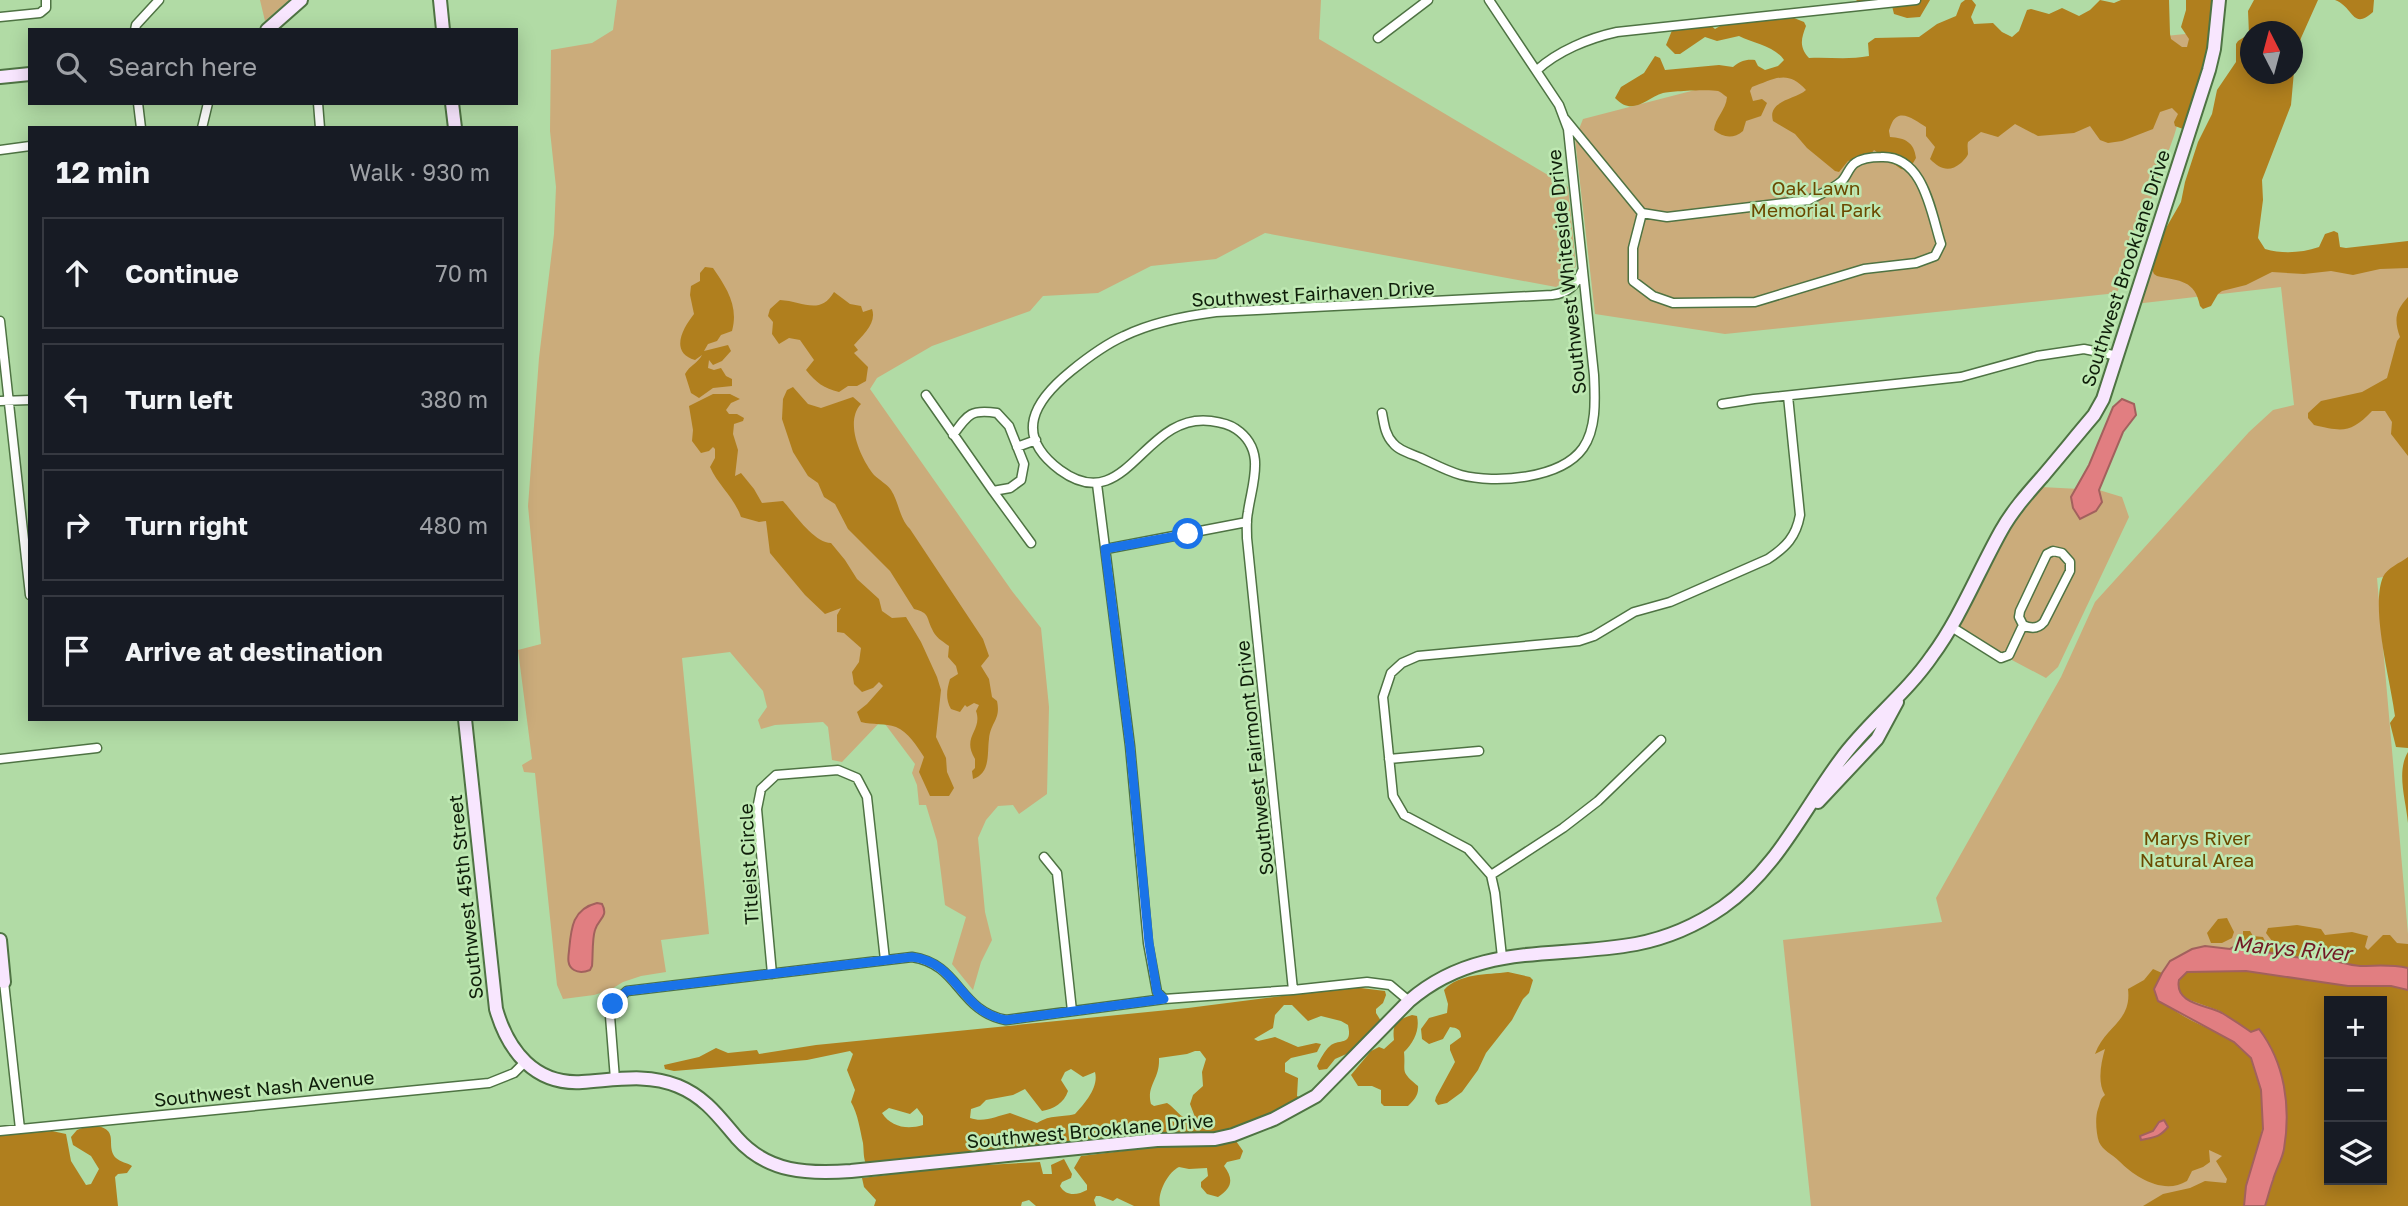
<!DOCTYPE html>
<html lang="en">
<head>
<meta charset="utf-8">
<style>
  :root { --surface:#171b24; --page:#242831; --text:#f1f3f6; --muted:#9ea1a6; --line:#363941 }
  body { margin:0; font-family:"Golos Text",sans-serif; background:var(--page); color:var(--text) }
  .controls { position:absolute; right:21px; bottom:21px; display:grid; overflow:hidden; border-radius:0px; box-shadow:0 4px 18px #0003 }
  .controls button { width:63px; height:63px; display:grid; place-items:center; padding:0; border:0; border-bottom:2px solid var(--line); background:var(--surface); color:var(--text); font:35px sans-serif }
  .compass { position:absolute; left:2240px; top:21px; width:63px; height:63px; border-radius:50%; background:var(--surface); box-shadow:0 4px 18px #0003; rotate:354deg }
  .stop { position:absolute; width:21px; height:21px; margin:-16px; border:5px solid #1a73e8; border-radius:50%; background:#fff }
  .stop.end { background:#1a73e8; border-color:#fff; box-shadow:0 2px 7px #0008 }
  .list { margin:0; padding:0; list-style:none }
  h2 { display:flex; justify-content:space-between; align-items:center; height:91px; margin:0; padding:0 28px; font-size:30px }
  h2 small { font-size:23px; font-weight:400; color:var(--muted) }
  .list li { display:grid; grid-template-columns:46px 1fr auto; gap:21px; align-items:center; box-sizing:border-box; height:112px; margin:0 14px 14px; padding:0 14px; border:2px solid var(--line); border-radius:0px }
  .list b { display:block; font-size:26px; white-space:nowrap }
  .list em { font-size:23px; font-style:normal; color:var(--muted) }
  .icon { flex:none; width:38px; height:38px; fill:none; stroke:currentColor; stroke-width:2; stroke-linecap:round; stroke-linejoin:round }
  .map { position:relative; flex:none; width:2408px; height:1206px; overflow:hidden }
  .search { position:absolute; background:var(--surface); box-shadow:0 4px 18px #0003; left:28px; top:28px; width:490px; height:77px; display:flex; align-items:center; gap:18px; box-sizing:border-box; padding:0 24px; border-radius:0px; color:var(--muted); font-size:26px }
  .panel { position:absolute; background:var(--surface); box-shadow:0 4px 18px #0003; left:28px; top:126px; width:490px; height:595px; border-radius:0px }
  .map>svg:first-child { display:block }
  .green { fill:#cbac7b; fill-rule:evenodd }
  .forest { fill:#b07f1e; fill-rule:evenodd }
  .water { fill:#e17e81; stroke:#a2615d; stroke-width:2 }
  .lines { fill:none; stroke-linecap:round; stroke-linejoin:round }
  .street-casing { stroke:#4e7343; stroke-width:11 }
  .secondary-casing { stroke:#4e7343; stroke-width:16 }
  .street { stroke:#fff; stroke-width:8 }
  .secondary { stroke:#f8e6fe; stroke-width:12 }
  .route { stroke:#1a73e8; stroke-width:9 }
  .labels { text-anchor:middle; dominant-baseline:central; stroke-width:5; stroke-linejoin:round; paint-order:stroke }
  .park-label { font-size:19px; fill:#6a4900; stroke:#bee8b2 }
  .street-label { font-size:19px; fill:#0f1e0a; stroke:#bee8b2 }
  .water-label { font-size:21px; font-style:italic; fill:#711824; stroke:#bee8b2 }
</style>
</head>
<body>
<div class="map">
<svg width="2408" height="1206" viewBox="0 0 2408 1206">
  <rect width="100%" height="100%" fill="#b1dba5"/>
  <!-- green -->
  <path class="green" d="M260,0H289L265,21Z
    M617,0H1321L1319,39L1568,187L1576,266L1567,280L1556,287L1265,233L1216,259L1151,266L1098,293L1043,296L1030,311L932,346L877,378L870,389L1012,591L1041,628L1049,707L1047,794L1019,814L1013,805L998,806L986,820L978,838L985,912L992,940L981,962L973,990L952,964L966,917L945,905L937,841L926,805H919L917,785L912,773L915,764L882,720L842,762L832,760L828,727L823,722L775,725L761,729L758,720L767,707L763,691L730,652L682,658L709,934L661,940L666,972L641,976L623,982L610,990L594,995L563,999L557,985L535,773L524,772L522,765L532,759L518,650L541,644L528,506L539,358L554,234L556,187L550,131L551,50L592,43L613,30Z
    M2205,32L2174,136L2117,293L1725,334L1595,314L1575,139L1583,119L1699,89L1800,73Z
    M2408,249V573L2377,578L2408,934V1206H1811L1783,940L1942,922L1936,898L2061,677L2095,602L2249,432L2273,410L2294,405L2281,287L2135,304L2148,269ZM2329,1001H2382V1180H2329Z
    M2041,487L2099,490L2122,497L2129,517L2058,667L2046,678L1995,651L1961,628L1960,618L2015,519Z"/>
  <!-- forest -->
  <path class="forest" d="M1856,0H1930L1920,17L1907,18L1894,14L1892,6L1884,4L1867,9Z
    M1965,0H1972L1976,5L1971,17L1974,24L1993,23L2002,32L2012,37L2019,31L2027,10L2031,9L2049,14L2062,8L2079,16L2090,10L2100,0L2114,3L2121,0H2169L2170,34L2171,39L2182,47H2187L2189,39L2181,27L2186,10V0H2223L2213,46L2186,126L2183,129L2175,126L2174,122L2178,114L2172,108L2160,112L2153,129L2122,141L2108,143L2100,140L2090,126L2074,133L2038,136L2015,124L1998,137L1981,132L1968,142C1967,146 1968,150 1968,154C1967,157 1963,161 1961,163C1949,173 1940,169 1930,159L1935,147L1926,136V127C1915,120 1898,106 1891,125C1888,133 1889,129 1890,137C1905,138 1914,142 1916,158L1909,170L1901,169L1874,150L1871,154L1848,161L1839,172L1835,171L1807,148L1795,134L1773,121C1767,100 1795,100 1806,90C1787,68 1773,80 1752,87L1750,91L1753,101L1762,99L1767,103L1761,116L1746,121L1743,131C1734,139 1723,138 1714,130C1715,118 1726,110 1727,97C1725,96 1721,92 1718,91C1710,89 1672,91 1663,93C1646,98 1633,117 1615,98L1621,87L1644,73L1655,56L1660,58L1665,70L1719,65L1733,67C1740,61 1746,59 1755,60L1758,66L1765,70L1778,66L1784,60C1776,47 1753,43 1739,36L1717,41L1705,37L1680,54H1675L1666,45L1673,28L1709,24L1715,29L1727,22L1794,18L1804,22L1806,26C1801,39 1799,47 1809,58C1830,57 1848,60 1869,56L1868,43L1875,38L1919,37L1937,24L1956,16L1961,3Z
    M2254,0H2318L2301,38L2295,60L2291,105L2262,180L2263,200L2258,238L2265,249C2283,254 2301,253 2319,247L2325,234L2334,231L2338,233L2340,247L2346,248L2408,241V268L2380,269L2353,275L2331,271L2304,274L2272,272L2246,285L2222,291L2218,294L2211,306L2203,309L2200,306C2195,280 2180,281 2157,276L2154,274L2151,267L2159,240L2181,202L2185,182L2198,142L2212,114L2217,90L2236,62V44L2238,41L2249,34L2248,11ZM2250,32H2292V74H2250Z
    M2335,0H2374L2373,12C2352,31 2354,7 2335,0Z
    M705,267L713,268C726,287 739,306 732,331L721,335L717,341L708,344L704,351L728,345L731,351L722,361L713,365L709,360L708,368L714,370L721,368L726,376L732,379V386L713,388L699,398L691,393L685,374C690,365 698,363 702,355L695,360C669,352 683,328 694,314L690,295L691,286L700,281V273Z
    M834,292L850,304L861,306L863,312L872,309C877,323 863,335 854,345L858,350L854,353L868,367L866,381L857,386H848L839,392C824,388 816,383 806,370L814,360L800,340L789,338L779,344L772,334L773,322L768,316L770,309L780,300C802,301 820,316 834,292Z
    M2408,297V456L2391,434L2392,422L2385,411H2372C2351,433 2343,432 2314,425L2308,418V413L2321,401L2362,392L2387,378L2397,341L2400,337C2394,320 2395,311 2408,297Z
    M793,387L808,404L821,408L853,397L861,404C844,422 861,459 874,475C879,480 887,484 891,490C899,502 899,518 910,529L983,639L989,656L981,666L989,679L992,697L997,701C1001,720 991,721 989,739C987,753 991,773 973,779L972,771L975,768V759C961,736 983,731 976,711L979,705L974,703L967,707L965,705L960,712L951,709C945,699 947,689 950,679L958,674L956,666L948,657L949,646C942,641 935,637 932,629C926,617 930,613 914,609L890,571L848,529L835,504L824,497L818,483L808,476L793,452L782,419L783,399L787,390Z
    M713,394H730L740,399L731,403L726,410L729,414H737L744,418L743,421L734,424L733,434L738,450L735,476L741,473L754,489L762,503L783,501C794,513 814,543 831,543L845,560L857,579L879,599L882,611L892,618L906,617L921,642L937,677L941,690L936,737L946,758L947,772L954,788L949,796H930L919,772L924,757C917,746 908,732 896,727C885,723 873,725 861,722L857,712L867,704L883,686L879,682L873,688L862,692L854,684L852,672L859,662L861,648L844,633L837,632V615L841,608L825,614L805,595L770,553L766,521L759,522L741,517C734,497 718,485 710,467L715,458V449L713,447L709,451L701,453L692,441L693,430L689,406Z
    M2408,557V748L2396,747L2390,723L2395,716C2391,682 2370,608 2383,577C2387,568 2400,563 2408,557Z
    M2408,752V823C2406,800 2396,772 2408,752Z
    M2227,918L2234,932L2232,938L2222,943H2211L2207,933L2218,919Z
    M2297,925L2321,929L2325,935L2352,932L2368,936L2365,947L2368,950L2383,935H2390L2397,943L2408,944V968C2388,964 2379,966 2360,966C2347,965 2335,960 2322,959C2290,957 2273,958 2243,942V931H2250L2253,936L2263,937L2266,943L2264,948L2268,949L2267,944L2272,941L2266,933L2268,928Z
    M2153,969L2162,973L2154,989C2169,1012 2190,1020 2214,1031C2227,1038 2244,1047 2252,1060C2265,1084 2266,1118 2259,1144C2254,1165 2246,1184 2244,1206H2143L2163,1194L2190,1188L2205,1181L2226,1183L2227,1179L2216,1161L2222,1156L2209,1150L2210,1162L2203,1167L2192,1171L2187,1181C2164,1195 2136,1178 2119,1161C2112,1154 2103,1151 2099,1142C2096,1133 2095,1117 2098,1109C2101,1102 2099,1100 2105,1095C2097,1082 2101,1063 2105,1049L2095,1054C2105,1026 2132,1022 2128,989L2144,980Z
    M2246,971L2348,986H2391L2408,990V1206H2265L2273,1178L2284,1151L2287,1125L2284,1092L2251,1032L2220,1011L2184,998C2176,987 2177,981 2187,972ZM2329,1001H2382V1180H2329Z
    M1508,972L1530,977L1533,980L1529,993L1523,999L1512,1020L1486,1053L1478,1070L1462,1092L1447,1103L1438,1105L1435,1101L1436,1097L1455,1062L1450,1050V1045L1461,1037C1461,1029 1457,1028 1450,1027L1443,1039L1429,1044L1422,1039L1421,1029L1429,1018L1447,1013L1448,1004L1444,990C1459,973 1487,975 1508,972Z
    M1353,987L1385,991L1386,995L1383,1003L1376,1009V1013L1381,1021L1380,1025L1351,1052L1335,1059L1327,1069L1319,1070L1317,1066C1320,1060 1324,1051 1330,1046C1339,1038 1353,1047 1348,1025L1341,1021L1321,1016L1308,1021L1292,1005H1284L1275,1015L1273,1028L1254,1039L1258,1041L1275,1037L1298,1047L1316,1043L1321,1044L1317,1052L1291,1058L1285,1063V1072L1298,1078L1297,1096L1301,1098C1275,1119 1240,1128 1208,1134L867,1166C863,1159 864,1151 863,1143C860,1130 858,1114 851,1102L855,1090L847,1070L853,1054L850,1051L807,1060L674,1071L665,1069L664,1065L699,1057L716,1048L728,1053L757,1050L759,1054L816,1045L1188,1008ZM1195,1051H1200L1206,1059L1202,1072L1203,1086L1193,1095L1190,1104L1195,1117C1182,1123 1177,1109 1167,1103L1154,1106L1151,1104C1146,1085 1160,1080 1159,1058L1187,1054ZM1071,1069L1083,1077L1095,1072C1099,1087 1085,1103 1075,1114C1059,1118 1052,1114 1037,1123L1010,1113C997,1116 984,1123 970,1118L971,1109L980,1106L986,1100L1013,1095L1025,1089L1042,1111C1054,1109 1064,1103 1068,1091L1061,1080L1065,1072ZM889,1108L910,1114L917,1108L923,1116V1125C907,1130 891,1127 882,1113Z
    M1412,1015L1417,1016C1420,1030 1414,1042 1404,1052C1406,1073 1399,1070 1418,1086C1419,1095 1414,1100 1408,1106H1384L1381,1103V1090L1372,1086H1358L1351,1075L1371,1051L1379,1047L1384,1049L1394,1040C1392,1024 1396,1020 1412,1015Z
    M90,1125C123,1128 104,1145 116,1158C120,1162 128,1163 132,1166L127,1173L118,1174L115,1177L118,1206H0V1135L52,1131L66,1134L71,1161L86,1185L91,1184L99,1169L91,1156L73,1145L71,1137L77,1130Z
    M1236,1141L1243,1151L1240,1159L1227,1162L1224,1166C1234,1179 1232,1188 1218,1197L1207,1194L1201,1187V1182L1208,1176L1207,1168L1189,1169L1179,1167C1167,1173 1157,1194 1160,1206H1134L1117,1198L1113,1201L1100,1196H1096L1094,1200L1096,1206H1036L1029,1200L1022,1202L1021,1206H874L876,1200L864,1187L862,1178L950,1167L1040,1162L1043,1174H1052L1051,1165L1064,1159L1072,1174L1071,1178L1062,1182L1060,1186C1066,1197 1078,1195 1087,1190V1185L1074,1168L1081,1156L1173,1145L1207,1146Z"/>
  <!-- water -->
  <path class="water" d="M2122,399L2134,404L2136,415L2123,432L2099,490L2102,502L2096,511L2080,519L2073,508L2071,497L2089,465L2113,407Z
    M597,903L602,904C609,917 598,919 595,930C592,939 593,956 592,966L590,970C585,972 579,973 574,970C567,966 568,958 569,951C571,929 572,909 597,903Z
    M2243,942C2273,957 2290,957 2322,959C2335,960 2347,965 2360,966C2379,966 2388,964 2408,968V990L2391,986H2348L2246,971L2187,972L2179,980C2174,1004 2207,1005 2222,1013C2232,1019 2241,1025 2251,1032L2259,1029C2285,1063 2291,1107 2284,1149C2282,1160 2276,1169 2273,1180C2270,1188 2268,1197 2265,1206H2244L2246,1186L2263,1129L2261,1090L2251,1058L2234,1042L2158,1001L2154,989L2162,973L2170,961L2192,949L2205,946L2230,949Z
    M2164,1120L2168,1127C2159,1138 2154,1137 2141,1140L2140,1136L2153,1131L2159,1122Z"/>
  <g class="lines">
    <!-- street casing -->
    <g class="street-casing">
      <path id="street" d="M0,17L40,13L46,8V0
        M135,30L136,25L159,0
        M1378,38L1428,0
        M1537,70C1558,51 1589,38 1617,32L1916,0
        M138,103L141,128
        M318,103L320,128
        M1565,119L1642,213L1667,217L1809,200C1820,194 1833,189 1842,181C1847,176 1849,167 1855,163C1862,158 1873,157 1881,157C1924,155 1931,213 1941,244L1935,256L1916,263L1864,269L1755,302L1673,303L1653,296L1633,281V248L1642,213
        M202,128L208,103
        M0,150L30,146
        M0,321L30,595
        M926,395L993,491L1010,488L1021,480L1024,464L1009,426L997,413C971,409 968,414 953,435
        M0,401L30,400
        M1722,404L1754,399L1961,377L2037,356L2084,349L2118,356
        M1382,413C1384,423 1385,435 1393,443C1399,451 1412,454 1421,458C1434,464 1447,471 1461,475C1495,484 1561,479 1583,448C1597,428 1595,398 1594,375L1568,129L1559,105L1489,0
        M1017,447L1036,440
        M1097,484L1130,746L1148,943L1157,992L1164,999
        M993,491L1031,543
        M1106,549L1247,522
        M1950,626L2001,658L2009,655L2023,625L2019,617L2020,611L2047,554L2053,551L2062,553L2070,562V571L2044,622C2038,629 2031,629 2023,625
        M0,759L97,748
        M1389,759L1479,751
        M1044,857L1057,873L1072,1011
        M1491,875L1563,828L1598,801L1661,740
        M1502,957L1495,893L1491,875L1468,849L1404,815L1393,796L1383,697L1391,673L1402,663L1418,656L1579,641L1594,636L1634,612L1670,602L1768,559C1786,547 1796,537 1800,515L1788,396
        M772,974L757,809L761,789L776,775L838,770L857,778L867,797L885,960
        M4,982L20,1129
        M1293,990L1247,538C1247,529 1246,521 1248,512C1252,483 1267,450 1236,429C1229,424 1219,422 1211,421C1143,412 1127,519 1060,470C1013,435 1034,401 1071,371C1087,358 1104,345 1124,336C1153,322 1184,316 1216,312L1552,295C1568,293 1576,286 1582,271
        M615,1079L610,1016L613,1004L627,991L912,957C960,964 958,1011 1006,1020L1164,999L1293,990L1367,982L1390,985L1409,1001
        M0,1131L489,1083L514,1073L525,1062"/>
    </g>
    <!-- secondary casing -->
    <g class="secondary-casing">
      <path id="secondary" d="M440,0L443,30
        M267,30L301,0
        M0,77L30,74
        M452,103L455,128
        M465,719L496,1009C508,1051 535,1085 582,1082C615,1080 647,1073 678,1086C705,1097 719,1117 737,1138C768,1173 808,1174 851,1171L1157,1140L1215,1139L1233,1135L1274,1119L1316,1096L1409,1001C1477,942 1554,959 1636,944C1667,938 1697,925 1723,907C1777,869 1803,810 1841,759C1868,722 1906,694 1932,656C1960,618 1978,572 2001,531C2012,511 2028,493 2043,476C2060,456 2077,435 2094,415L2103,399L2209,70L2214,49L2219,0
        M1818,802L1877,739L1897,702
        M0,940L4,982"/>
    </g>
    <!-- street -->
    <use href="#street" class="street"/>
    <!-- secondary -->
    <use href="#secondary" class="secondary"/>
  </g>
  <g class="lines">
    <!-- route -->
    <path class="route" d="M613,1004L627,991L912,957C960,963 958,1011 1006,1020L1164,999L1157,992L1149,943L1130,746L1105,549L1188,534"/>
  </g>
  <g class="labels">
    <!-- park labels -->
    <g class="park-label">
      <text x="1816" y="187">Oak Lawn<tspan x="1816" dy="22">Memorial Park</tspan></text>
      <text x="2197" y="837">Marys River<tspan x="2197" dy="22">Natural Area</tspan></text>
    </g>
    <!-- street labels -->
    <g class="street-label">
      <text transform="translate(2125 268) rotate(-72)">Southwest Brooklane Drive</text>
      <text transform="translate(1566 272) rotate(-96)">Southwest Whiteside Drive</text>
      <text transform="translate(1313 293) rotate(-3)">Southwest Fairhaven Drive</text>
      <text transform="translate(1254 758) rotate(-96)">Southwest Fairmont Drive</text>
      <text transform="translate(748 864) rotate(-93)">Titleist Circle</text>
      <text transform="translate(465 897) rotate(-96)">Southwest 45th Street</text>
      <text transform="translate(264 1088) rotate(-6)">Southwest Nash Avenue</text>
      <text transform="translate(1090 1130) rotate(-5)">Southwest Brooklane Drive</text>
    </g>
    <!-- water labels -->
    <g class="water-label">
      <text transform="translate(2292 948) rotate(5)">Marys River</text>
    </g>
  </g>
</svg>
<div class="controls">
<button>+</button>
<button>−</button>
<button><svg class="icon" aria-label="layers" viewBox="0 0 24 24"><path d="M12 4l9 5-9 5-9-5zM3 14l9 5 9-5"/></svg></button>
</div>
<svg class="compass" viewBox="-18 -18 36 36"><path d="M0-13l5 13h-10z" fill="#e53935"/><path d="M0 13l5-13h-10z" fill="#9ea1a6"/></svg>
<div class="stop" style="left:1188px;top:534px"></div>
<div class="stop end" style="left:613px;top:1004px"></div>
<div class="search"><svg class="icon" aria-label="search" viewBox="0 0 24 24"><circle cx="10" cy="10" r="6"/><path d="M15 15l6 6"/></svg>Search here</div>
<section class="panel">
<h2>12 min<small>Walk · 930 m</small></h2>
<ul class="list">
<li><svg class="icon" aria-label="ahead" viewBox="0 0 24 24"><path d="M12 20V5M6 11l6-6 6 6"/></svg><div><b>Continue</b></div><em>70 m</em></li>
<li><svg class="icon" aria-label="left" viewBox="0 0 24 24"><path d="M17 20v-9H6M10 6l-5 5 5 5"/></svg><div><b>Turn left</b></div><em>380 m</em></li>
<li><svg class="icon" aria-label="right" viewBox="0 0 24 24"><path d="M7 20v-9h11M14 6l5 5-5 5"/></svg><div><b>Turn right</b></div><em>480 m</em></li>
<li><svg class="icon" aria-label="arrive" viewBox="0 0 24 24"><path d="M6 21V4h12l-3 4 3 4H6"/></svg><div><b>Arrive at destination</b></div></li>
</ul>
</section>
</div>
</body>
</html>
